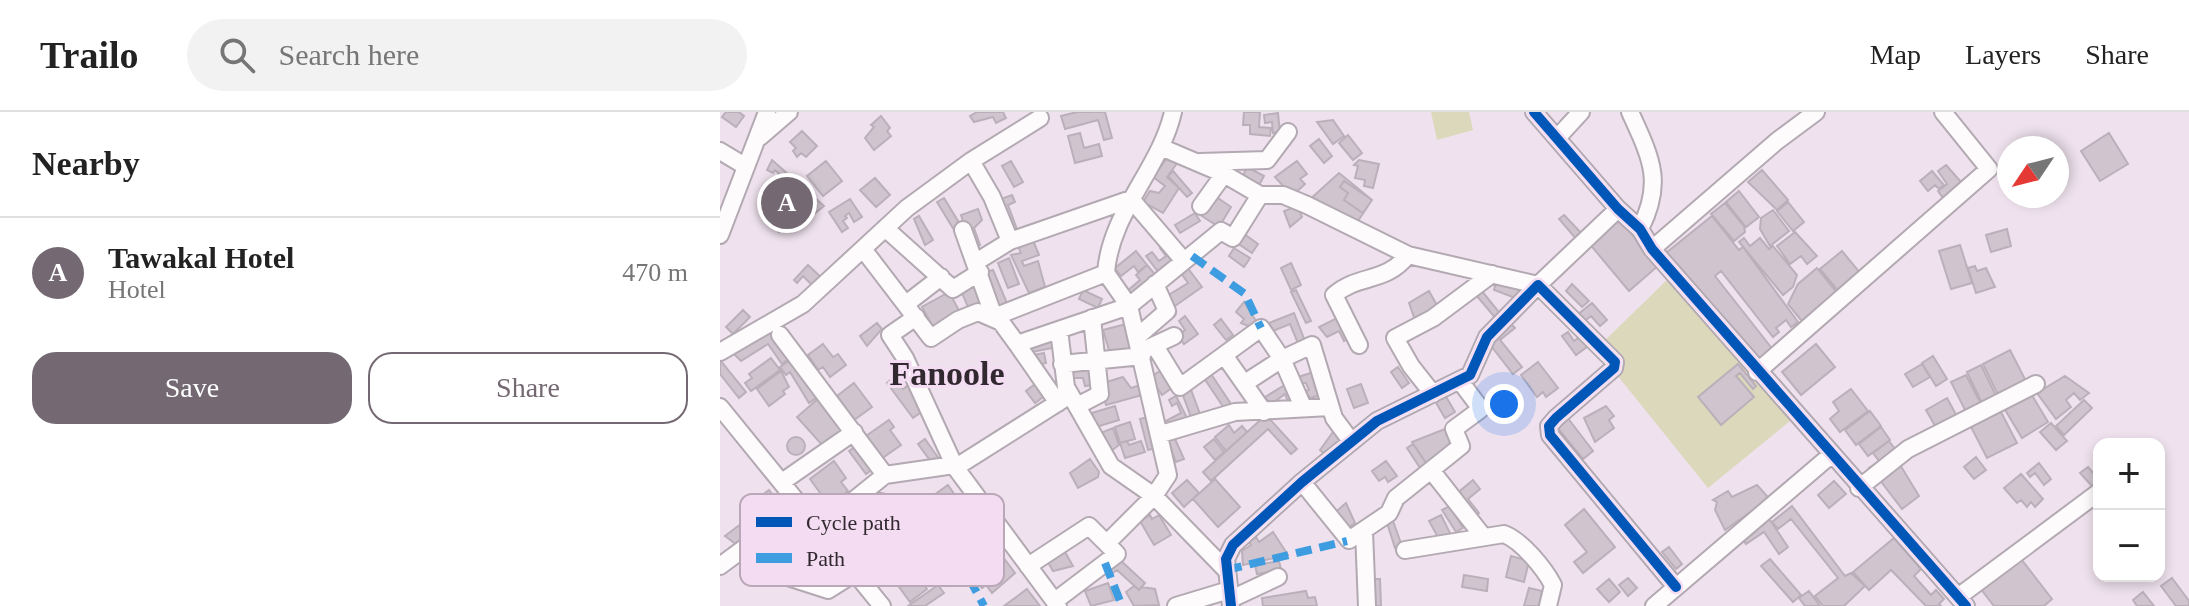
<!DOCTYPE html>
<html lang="en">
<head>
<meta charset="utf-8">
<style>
  :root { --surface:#fff; --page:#f2f2f2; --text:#222; --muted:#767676; --line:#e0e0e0; --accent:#746972 }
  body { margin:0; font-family:"Times New Roman",serif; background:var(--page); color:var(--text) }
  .controls { position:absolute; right:24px; bottom:24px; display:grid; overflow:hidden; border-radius:16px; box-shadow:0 4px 12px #0003 }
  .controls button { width:72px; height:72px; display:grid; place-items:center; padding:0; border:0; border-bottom:2px solid var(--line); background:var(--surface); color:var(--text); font:40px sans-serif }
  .compass { position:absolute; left:1277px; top:24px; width:72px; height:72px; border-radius:50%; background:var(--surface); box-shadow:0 4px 12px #0003; rotate:235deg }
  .you { position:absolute; left:784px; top:292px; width:28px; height:28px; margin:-20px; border:6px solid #fff; border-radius:50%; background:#1a73e8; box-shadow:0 0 0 12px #1a73e833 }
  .badge { display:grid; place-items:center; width:52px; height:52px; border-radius:50%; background:var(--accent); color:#fff; font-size:26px; font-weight:700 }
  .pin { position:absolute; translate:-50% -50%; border:4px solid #fff; box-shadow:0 2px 8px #0006 }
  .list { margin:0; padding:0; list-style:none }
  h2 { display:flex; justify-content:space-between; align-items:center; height:104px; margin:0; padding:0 32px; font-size:34px }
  h2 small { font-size:26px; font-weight:400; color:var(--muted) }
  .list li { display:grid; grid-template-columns:52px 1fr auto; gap:24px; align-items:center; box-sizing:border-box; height:112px; padding:0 32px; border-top:2px solid var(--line) }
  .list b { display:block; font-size:30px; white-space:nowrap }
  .list p { margin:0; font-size:26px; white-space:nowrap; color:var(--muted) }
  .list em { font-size:26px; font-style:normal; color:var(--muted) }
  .actions { display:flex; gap:16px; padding:24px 32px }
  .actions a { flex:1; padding:18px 0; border:2px solid var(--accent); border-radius:24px; text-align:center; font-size:28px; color:var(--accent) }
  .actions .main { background:var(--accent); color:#fff }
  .icon { flex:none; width:44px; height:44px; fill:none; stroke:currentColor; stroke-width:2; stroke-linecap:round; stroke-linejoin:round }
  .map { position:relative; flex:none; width:1469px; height:494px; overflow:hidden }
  header { display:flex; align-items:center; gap:48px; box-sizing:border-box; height:112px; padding:0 40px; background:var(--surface); border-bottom:2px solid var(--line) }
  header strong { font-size:38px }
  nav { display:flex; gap:44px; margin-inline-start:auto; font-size:28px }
  .search { width:560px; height:72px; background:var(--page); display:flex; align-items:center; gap:20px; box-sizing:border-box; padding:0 28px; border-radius:44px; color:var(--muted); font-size:30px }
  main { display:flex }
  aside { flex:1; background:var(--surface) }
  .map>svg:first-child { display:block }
  .green { fill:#dcd8bb }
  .building { fill:#d0c5cf; stroke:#bbb0ba; stroke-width:2 }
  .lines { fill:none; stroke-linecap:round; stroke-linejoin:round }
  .minor-casing { stroke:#b3a9b2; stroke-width:20 }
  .minor { stroke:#fdfbfc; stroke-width:16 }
  .quiet { stroke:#3e9ce1; stroke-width:8; stroke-dasharray:16 8; stroke-linecap:butt }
  .cycleway-casing { stroke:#f4ddf2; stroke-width:15 }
  .cycleway { stroke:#0057b8; stroke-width:10 }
  .labels { text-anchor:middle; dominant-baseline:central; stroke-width:6; stroke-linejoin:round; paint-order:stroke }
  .district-label { font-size:34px; font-weight:bold; fill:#312830; stroke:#f4ddf2 }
  .key { fill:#f4ddf2; stroke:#baa7b8; stroke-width:2 }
  .key-label { font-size:22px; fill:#312830 }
</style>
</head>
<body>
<header>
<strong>Trailo</strong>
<div class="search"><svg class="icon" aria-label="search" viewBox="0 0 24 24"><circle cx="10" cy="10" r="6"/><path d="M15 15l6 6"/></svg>Search here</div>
<nav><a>Map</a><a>Layers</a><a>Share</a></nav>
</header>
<main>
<aside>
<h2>Nearby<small></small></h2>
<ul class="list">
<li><span class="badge">A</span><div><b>Tawakal Hotel</b><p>Hotel</p></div><em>470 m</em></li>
</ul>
<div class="actions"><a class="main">Save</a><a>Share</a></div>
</aside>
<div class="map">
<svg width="1469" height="494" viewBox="0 0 1469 494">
  <rect width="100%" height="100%" fill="#efe2ee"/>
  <!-- green -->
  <path class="green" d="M711,0H749L753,18L717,28Z
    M950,165L1070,309L988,376L876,237Z"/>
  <!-- building -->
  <path class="building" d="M6,0H19L24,4L16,15L2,5Z
    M257,0H283L286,6L276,11L273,5L254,10L250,4Z
    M357,0H385L392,26L384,28L378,8L345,17L341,4Z
    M524,0H540L539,15L551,16L550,24L530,22V13H523Z
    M558,1L560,20L553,21L552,10L545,11L544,3Z
    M161,4L170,16L167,19L171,24L154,38L145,26L154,15L151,13Z
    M613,8L624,24L613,32L597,10Z
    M82,19L97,34L86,45L81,41L77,45L73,39L76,36L70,30Z
    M360,21L364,36L379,32L382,44L355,51L348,24Z
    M1389,21L1408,52L1380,69L1361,39Z
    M628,23L642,41L633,48L619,31Z
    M599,27L612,44L604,51L590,34Z
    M447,46L458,50L447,65L459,76L443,101L423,90L430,79L439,81L445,74L433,65Z
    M52,48L104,94L88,107L76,95L59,120L42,105L72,74L55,58L53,61L47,58Z
    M639,48L659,52L653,76L644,74L645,68L635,66L638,54L634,53Z
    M106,49L122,69L103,84L87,64Z
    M291,49L303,70L294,75L282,54Z
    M577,49L587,62L580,67L585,72L572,84L555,65Z
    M1226,53L1241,70L1223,86L1218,79L1227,72L1218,59Z
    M527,55L544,64L537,77L521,68Z
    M1042,58L1068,88L1057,98L1028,70Z
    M453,59L472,81L467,85L448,64Z
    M1212,59L1224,73L1219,77L1215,73L1208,79L1200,69Z
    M619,61L652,88L636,112L587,90Z
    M155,66L170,83L156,95L140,78Z
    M624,69L652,88L643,101L624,88L628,81L620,75Z
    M1019,79L1039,105L1026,115L1006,90Z
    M292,83L295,90L288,93L298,120L290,122L278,88Z
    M495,84L511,95L499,115L482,104Z
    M224,86L241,114L234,118L217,90Z
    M130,87L142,105L134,110L129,101L125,104L127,106L123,109L128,116L122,120L109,100Z
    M1068,90L1084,110L1073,119L1057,99Z
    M1005,91L1024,114L1025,120L1014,129L991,102Z
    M578,94L582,105L570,115L564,99Z
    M258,97L262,108L254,116L260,133L252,135L241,103Z
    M1053,98L1069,119L1050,134L1040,117L1041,106Z
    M475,101L480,109L460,121L455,113Z
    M844,103L864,124L858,129L839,107Z
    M199,104L213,128L205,133L194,107Z
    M992,104L1019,138L1023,135L1078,210L1071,215L1066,208L1056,216L1059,220L1053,225L1001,159L995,164L1054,239L1035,254L946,141Z
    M898,106L939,153L909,179L868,130Z
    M1287,117L1291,134L1271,140L1266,123Z
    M520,119L538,132L532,141L514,129Z
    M1075,120L1097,144L1087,152L1081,144L1070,152L1057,134Z
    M312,126L319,143L302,149L304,154L318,149L325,175L309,181L291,143L301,141L297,132Z
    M1024,126L1030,134L1040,126L1049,137L1053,134L1077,163L1073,175L1063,183L1019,130Z
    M446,132L457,147L439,161L426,144L432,140L439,149L446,144L440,136Z
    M1240,133L1252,171L1231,177L1219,139Z
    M514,136L530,146L524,155L509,144Z
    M416,139L427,153L418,160L414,154L401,164L395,156Z
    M1122,139L1141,162L1119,180L1100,157Z
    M289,146L299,172L288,176L278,151Z
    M571,151L581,173L571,178L561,156Z
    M88,153L106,170L94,175L83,164L77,171L74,168Z
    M427,153L438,166L414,187L407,179L420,168L416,163Z
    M1255,154L1257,159L1266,156L1275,175L1256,181L1248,156Z
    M467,155L482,175L455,194L447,184L468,171L461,161Z
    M1097,156L1117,181L1085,213L1068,192L1078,172Z
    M273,158L289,196L277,200L263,161Z
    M252,170L264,194L250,200L240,176Z
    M776,170L804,180L798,187L774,178Z
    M852,172L869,189L862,195L846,179Z
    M363,178L382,187L378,196L359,187Z
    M576,178L591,209L586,211L571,180Z
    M761,178L783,205L778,209L756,183Z
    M709,179L719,197L696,211L689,191Z
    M229,180L242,204L215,219L202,195Z
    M524,190L536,209L531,215L521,211L524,207L516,200Z
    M872,191L887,208L880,214L871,204L862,211L856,204Z
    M23,198L30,205L13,222L6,215Z
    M574,201L587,234L580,236L570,212L553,219L549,211Z
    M465,204L478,222L464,232L458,224L465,218L459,209Z
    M619,205L630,225L624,229L619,219L607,225L599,215Z
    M501,207L513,223L506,228L494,213Z
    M157,211L162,217L147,234L140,224Z
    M410,211L417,237L391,245L383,218Z
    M791,212L795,216L780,228L802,255L793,262L768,230Z
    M51,219L70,246L62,252L48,232L21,249L13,241Z
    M848,220L854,229L864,222L871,232L856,243L842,224Z
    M335,227L337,235L312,240L314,243L324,241L326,251L312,254L303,233Z
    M103,232L113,245L118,242L126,253L110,265L103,255L98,258L88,243Z
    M1096,232L1115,255L1081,283L1062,260Z
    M1290,238L1307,271L1279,285L1263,252Z
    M1213,244L1227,267L1216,274L1202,251Z
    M51,246L60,258L31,279L25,271L32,266L29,262Z
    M73,246L100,283L89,291L70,260L66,263L60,255Z
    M0,248L26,280L19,286L0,262Z
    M818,250L838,276L826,285L823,280L817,285L801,263Z
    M1018,252L1036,274L1033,277L1020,261L1016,264L1034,285L1001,313L978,285Z
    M1202,252L1210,265L1193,275L1185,262Z
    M1261,253L1277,286L1263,293L1247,260Z
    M678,255L689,271L682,276L671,260Z
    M445,256L456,273L442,283L430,265Z
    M375,257L378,272L365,274L363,266H349V259Z
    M61,259L69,275L63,279L65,282L49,294L37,277Z
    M597,259L604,282L590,286L585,279L589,278L586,271H577L575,266Z
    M491,262L511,292L504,296L484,266Z
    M1246,263L1261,292L1246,300L1231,270Z
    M1345,264L1369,281L1360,288L1354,281L1346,288L1351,295L1336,307L1317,281Z
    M174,265L183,277L188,273V267L206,297L193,306L167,271Z
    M403,265L411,276L420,273L422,283L386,293L380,272Z
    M318,270L327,282L315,291L306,279Z
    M134,271L152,295L134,308L117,284Z
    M568,271L575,291L569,293L565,282L550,293L545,285Z
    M641,272L648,291L634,296L627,277Z
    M470,275L480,302L471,305L461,278Z
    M1131,277L1148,299L1120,320L1110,307L1119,299L1113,290Z
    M1310,280L1328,310L1302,326L1284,296Z
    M725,283L735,300L725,306L715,289Z
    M456,284L467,306L447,316L444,310L461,301L457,291L452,294L449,288Z
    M99,286L123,319L103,334L77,305Z
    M1227,286L1239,308L1218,319L1206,298Z
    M1364,288L1372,296L1344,323L1336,314Z
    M395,294L399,308L376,315L372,301Z
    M886,294L894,304L889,308L894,316L875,330L864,306Z
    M1280,298L1297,331L1267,346L1250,313Z
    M1150,299L1161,314L1136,333L1125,318Z
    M546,303L577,337L571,342L548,317L491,369L483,360Z
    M428,305L436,336L428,338L420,307Z
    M847,305L873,339L863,347L836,314Z
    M169,308L174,315L170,318L181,333L161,347L146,324Z
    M410,310L415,327L400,331L395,315Z
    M1331,311L1347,329L1336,338L1320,320Z
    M509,313L514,321L522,314L527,320L506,339L495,325Z
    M730,315L744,336L711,358L692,330Z
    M1161,315L1170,328L1148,344L1139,332Z
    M393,316L399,333L387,342L378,322Z
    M473,320L455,327L464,347L456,350L446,325Z
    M613,320L623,330L608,345L600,338Z
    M67 334a9 9 0 1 1 18 0a9 9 0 1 1-18 0Z
    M205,327L222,351L214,354L198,332Z
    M494,327L504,340L495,348L484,335Z
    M407,329L409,333L421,329L425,340L405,346L400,331Z
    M1169,329L1179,342L1153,361L1149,356L1159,349L1153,341Z
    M139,332L155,355L146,362L129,339Z
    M693,332L710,357L704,362L687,336Z
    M1256,345L1266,358L1254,367L1244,355Z
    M370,347L379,360L378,365L358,376L350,361Z
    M114,349L126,366L121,370L128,379L109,393L90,367Z
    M666,349L677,364L668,370L665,365L659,369L652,359Z
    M1179,351L1199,384L1182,397L1159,367Z
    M1319,351L1331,367L1324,373L1315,361L1310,365L1307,361Z
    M1368,355L1379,368L1372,374L1360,361Z
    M1301,362L1323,387L1315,395L1311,390L1307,395L1301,388L1297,391L1284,376Z
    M495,367L520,395L498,415L473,387Z
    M467,368L479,381L464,395L452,381Z
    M753,368L760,377L748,387L759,401L753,406L735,383Z
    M1114,369L1126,382L1109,396L1098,383Z
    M228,373L241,392L226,402L214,383Z
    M1037,373L1047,384L1046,389L1005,418L995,398L997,390L993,388L1008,379L1012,385Z
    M49,378L58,390L53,394L56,398L48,404L44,398L31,408L23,397Z
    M626,391L635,411L631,414L636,421L610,405Z
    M730,394L743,416L736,420L722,398Z
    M1072,394L1125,464L1131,461L1145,474L1124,494H1103L1095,484L1118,466L1071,407L1058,417L1052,410Z
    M864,397L895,435L863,461L854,450L867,440L845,413Z
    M430,403L432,407L439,403L451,423L434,433L420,409Z
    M721,403L731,423L720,429L709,409Z
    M1048,405L1068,435L1059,442L1044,420L1026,432L1021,424Z
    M25,409L36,425L21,436L5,424Z
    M673,409L682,434L675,436L667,411Z
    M553,420L568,443L523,453L522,439L531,433L529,430L536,425L539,430Z
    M1174,426L1201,457L1194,464L1211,483L1216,478L1224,487L1219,492L1221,494H1206L1171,458L1149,478L1133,460Z
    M341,433L353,454L333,459L324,443Z
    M949,435L962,452L956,457L942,440Z
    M280,441L295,461L272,481L266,473L262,476L251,462Z
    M1298,443L1332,487L1324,494H1274L1260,476Z
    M791,444L809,449L804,470L786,465Z
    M398,446L425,471L419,478L397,458L391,462L386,453Z
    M1050,447L1081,483L1073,490L1041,454Z
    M559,449L561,458L537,462L535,453Z
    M183,461L186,466L195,461L207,477L190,490L174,468Z
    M744,463L768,467L767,479L742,475Z
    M908,466L917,476L908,484L899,473Z
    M1452,466L1469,489V494H1456L1441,474Z
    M647,467H660L661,494H649Z
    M889,467L900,480L889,490L877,477Z
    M388,471L394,488L371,494L365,479Z
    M218,473L224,481L205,494H188Z
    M414,474L419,478L422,475L435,477L439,493L414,494L406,480Z
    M809,476L822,479L819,494H804Z
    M307,477L320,494H284Z
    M586,479L588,486L595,485L597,494H543L542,486Z
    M1089,479L1100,494H1085L1079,486Z
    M1423,480L1434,494H1417L1413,488Z"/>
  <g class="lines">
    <!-- minor casing -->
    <g class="minor-casing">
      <path id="minor" d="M814,0L898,97L920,117L932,137L1246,494
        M910,0C931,46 944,70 920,117
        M40,25L69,0
        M837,26L861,0
        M443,36L504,62L540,83H563L587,93L688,143L818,173L898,97
        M0,39L25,54
        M251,49L272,85L290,129
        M480,50L547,48L568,20
        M481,94L504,62
        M165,116L233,177L260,160
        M243,118L274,205
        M0,123L47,0
        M143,137L211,226L238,208L258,200L281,210L297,232L409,194L501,119L513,126L540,83
        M932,137L1057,29L1096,0
        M256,150L290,129L411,87L464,149
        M186,192L221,165
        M196,205L170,223L185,246L235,355L338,494
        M274,205L386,161
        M339,218L346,275L391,354L434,384L506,458
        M60,223L165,363
        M417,225L447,199L435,172
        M297,232L338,291
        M639,233L614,183C640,161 665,172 688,143
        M435,234L460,275L504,243L544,300
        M426,237L454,224
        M0,240L83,192L187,96L251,49L320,6
        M504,243L541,216L562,247L583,295
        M342,252L422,244
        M1037,260L1269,57L1223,0
        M525,271L562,247L592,233L614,306L631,329
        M713,282L691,254L675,226L713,206L772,162
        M357,294L380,282L372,206
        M0,295L162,494
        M441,322L515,300L610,295
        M711,358L762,423
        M62,370L134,320
        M582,370L629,428L669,401L676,386L741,334L734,317L761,297L740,269
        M1139,376L1188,337L1316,272
        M135,391C168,383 185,401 211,419L233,413
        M95,412L129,392L165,363L241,352L350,283
        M644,419L647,494
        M387,431L434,384L448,363L409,194L386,161C390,101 440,57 453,0
        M685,438L784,422C802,429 824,456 833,473L828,494
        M0,454L81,394
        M308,454L369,414L397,442L335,489
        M43,457L108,478L135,461
        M1238,485L1379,380
        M511,487L558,465
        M456,494L509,478
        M511,494L506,447L513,433L582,370L657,309L750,263L767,225L818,173L895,250L894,256L836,306L829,314L830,323L956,475
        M934,494L1111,343"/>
    </g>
    <!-- minor -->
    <use href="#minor" class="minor"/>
    <!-- quiet -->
    <path class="quiet" d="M472,144L525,182L541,216
      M385,451L402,494
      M506,458L627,429
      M249,466L264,494"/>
    <!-- cycleway casing -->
    <g class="cycleway-casing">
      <path id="cycleway" d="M814,0L898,97L920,117L932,137L1246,494
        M511,494L506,447L513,433L582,370L657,309L750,263L767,225L818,173L895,250L894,256L836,306L829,314L830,323L956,475"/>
    </g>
    <!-- cycleway -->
    <use href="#cycleway" class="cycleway"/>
  </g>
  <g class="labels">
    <!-- district labels -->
    <g class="district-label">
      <text x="227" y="261">Fanoole</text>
    </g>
  </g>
  <!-- legend -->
  <rect x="20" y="382" width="264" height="92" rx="12" class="key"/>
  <rect x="36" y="405" width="36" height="10" fill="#0057b8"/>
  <rect x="36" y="441" width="36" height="10" fill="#3e9ce1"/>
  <g class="key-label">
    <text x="86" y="418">Cycle path</text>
    <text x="86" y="454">Path</text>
  </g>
</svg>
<div class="controls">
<button>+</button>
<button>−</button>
</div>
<svg class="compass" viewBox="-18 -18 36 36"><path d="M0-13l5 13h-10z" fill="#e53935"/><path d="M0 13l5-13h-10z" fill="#767676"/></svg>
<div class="you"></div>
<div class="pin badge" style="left:67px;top:91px">A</div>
</div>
</main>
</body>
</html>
